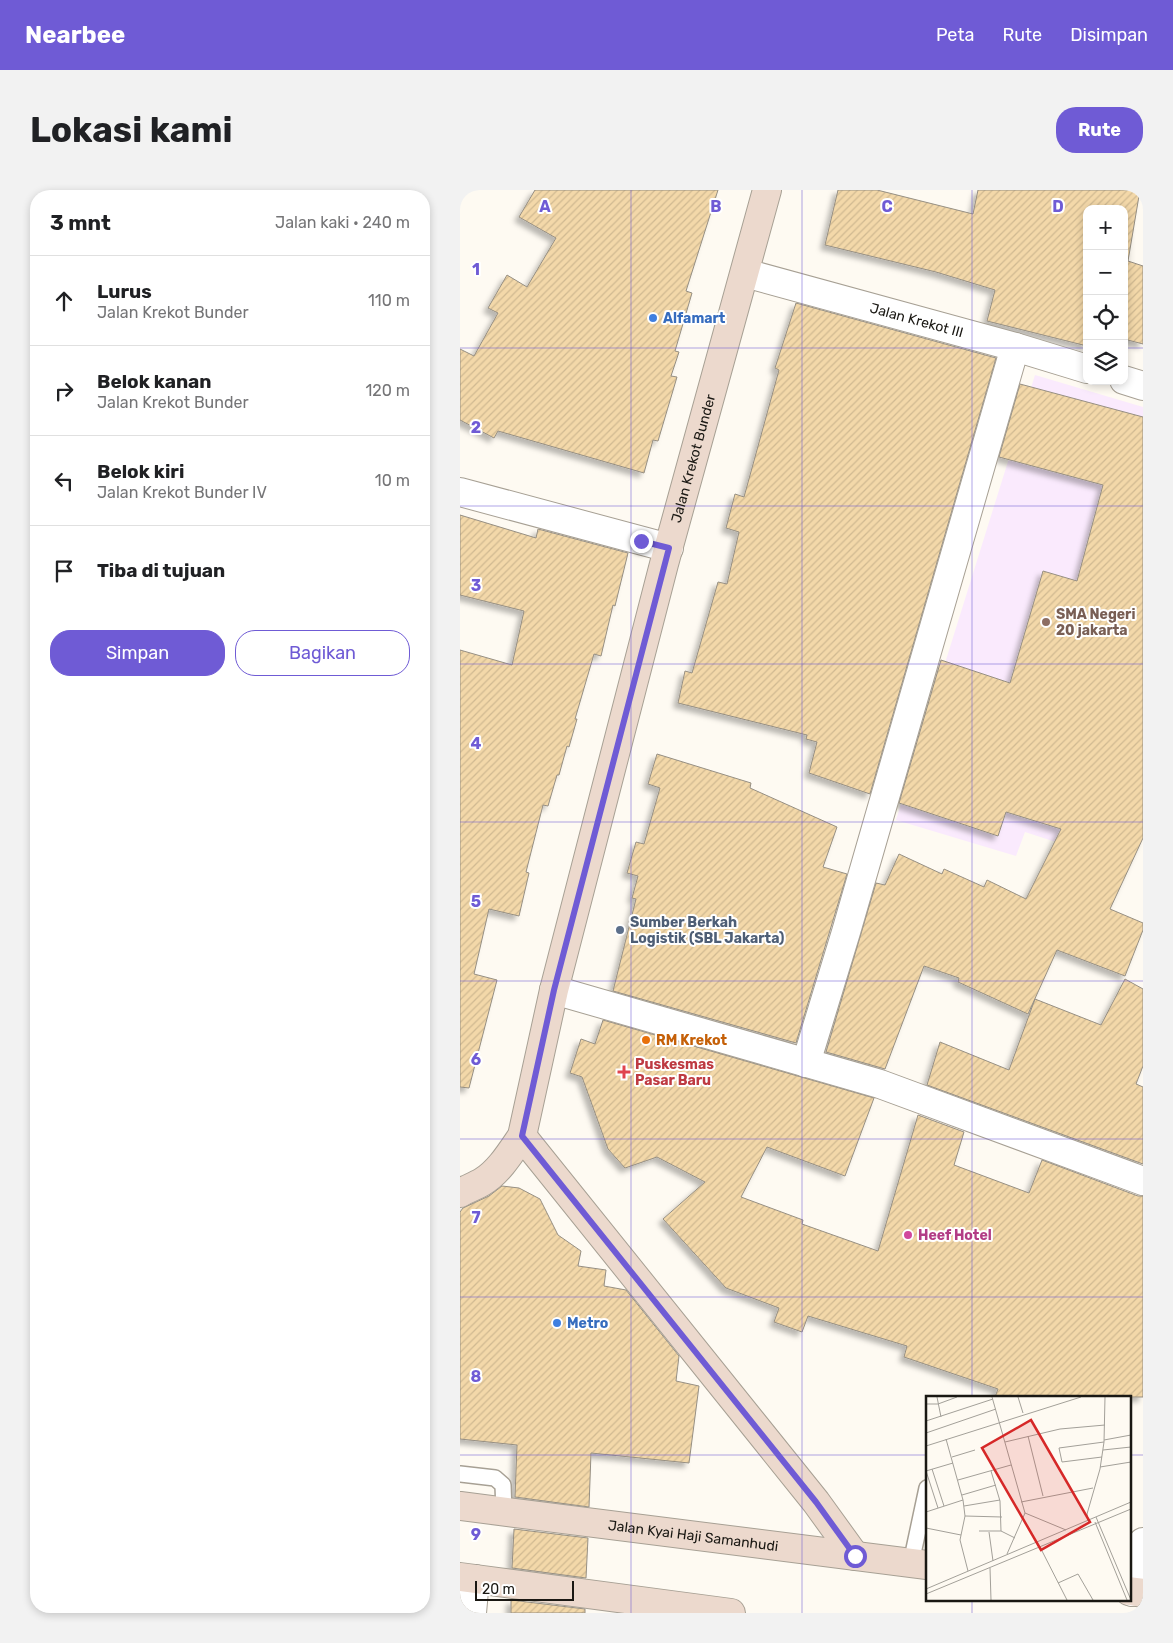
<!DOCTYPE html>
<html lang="id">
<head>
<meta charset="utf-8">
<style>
  :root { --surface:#fff; --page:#f2f2f2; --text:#202124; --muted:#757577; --line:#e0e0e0; --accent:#6f5bd5 }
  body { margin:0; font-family:Rubik,sans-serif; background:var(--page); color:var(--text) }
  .controls { position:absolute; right:15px; top:15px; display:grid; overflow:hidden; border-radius:10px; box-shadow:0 2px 8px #0003 }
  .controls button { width:45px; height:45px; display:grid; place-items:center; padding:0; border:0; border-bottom:1px solid var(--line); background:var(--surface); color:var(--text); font:25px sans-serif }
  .scale { position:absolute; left:15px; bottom:12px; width:99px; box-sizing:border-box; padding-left:5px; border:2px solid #1a1813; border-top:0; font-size:14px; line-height:18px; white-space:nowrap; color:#1a1813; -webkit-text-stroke:4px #fff; paint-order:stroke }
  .stop { position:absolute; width:15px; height:15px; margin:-11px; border:4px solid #6f5bd5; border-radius:50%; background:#fff }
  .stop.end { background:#6f5bd5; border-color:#fff; box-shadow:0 1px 5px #0008 }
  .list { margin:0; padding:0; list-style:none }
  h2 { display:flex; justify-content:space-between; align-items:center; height:65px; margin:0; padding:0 20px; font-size:21px }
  h2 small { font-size:16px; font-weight:400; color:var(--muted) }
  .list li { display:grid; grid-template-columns:32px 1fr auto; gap:15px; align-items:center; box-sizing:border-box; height:90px; padding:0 20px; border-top:1px solid var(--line) }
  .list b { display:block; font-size:19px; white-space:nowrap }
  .list p { margin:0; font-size:16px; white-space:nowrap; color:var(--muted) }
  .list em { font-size:16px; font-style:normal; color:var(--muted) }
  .actions { display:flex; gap:10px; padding:15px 20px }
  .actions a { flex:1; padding:11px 0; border:1px solid var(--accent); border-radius:20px; text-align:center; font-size:18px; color:var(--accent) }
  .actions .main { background:var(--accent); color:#fff }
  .icon { flex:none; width:28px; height:28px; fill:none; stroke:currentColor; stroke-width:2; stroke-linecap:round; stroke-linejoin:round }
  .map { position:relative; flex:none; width:683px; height:1423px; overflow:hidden; border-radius:20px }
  header { display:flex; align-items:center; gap:30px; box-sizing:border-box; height:70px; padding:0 25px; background:var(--accent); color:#fff }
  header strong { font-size:24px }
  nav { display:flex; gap:28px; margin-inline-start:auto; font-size:18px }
  .intro { display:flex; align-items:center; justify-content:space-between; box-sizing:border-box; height:120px; padding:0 30px }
  h1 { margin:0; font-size:35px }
  .button { padding:12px 22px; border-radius:20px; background:var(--accent); color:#fff; font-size:18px; font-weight:700 }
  main { display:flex; gap:30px; padding:0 30px }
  aside { flex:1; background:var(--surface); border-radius:20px; box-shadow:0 2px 8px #0003 }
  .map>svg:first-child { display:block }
  .education { fill:#faeafd }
  .building { fill:url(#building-hatch); stroke:#968f83; filter:url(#shadow) }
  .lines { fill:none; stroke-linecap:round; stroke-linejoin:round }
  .lane-casing { stroke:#a7a094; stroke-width:18 }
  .street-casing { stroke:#a7a094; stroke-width:30 }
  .secondary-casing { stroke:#a7a094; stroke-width:30 }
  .lane { stroke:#fff; stroke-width:15 }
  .street { stroke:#fff; stroke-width:28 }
  .secondary { stroke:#ecd9cd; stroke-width:28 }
  .route { stroke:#6f5bd5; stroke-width:6 }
  .grid { fill:none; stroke:#6f5bd5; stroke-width:1; stroke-opacity:0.55 }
  .shop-dot { fill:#3f7fe0; stroke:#fff; stroke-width:2 }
  .education-dot { fill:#8d6e63; stroke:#fff; stroke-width:2 }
  .service-dot { fill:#5c6f8a; stroke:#fff; stroke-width:2 }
  .food-dot { fill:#e8710a; stroke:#fff; stroke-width:2 }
  .health-dot { fill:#e0444e; stroke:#fff; stroke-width:2 }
  .hotel-dot { fill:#d1479c; stroke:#fff; stroke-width:2 }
  .labels { text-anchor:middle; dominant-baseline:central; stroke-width:4; stroke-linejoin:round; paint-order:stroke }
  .shop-label { font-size:14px; font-weight:bold; fill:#366cbe; stroke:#fff; text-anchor:start }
  .street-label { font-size:14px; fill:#1a1813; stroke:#fff }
  .education-label { font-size:14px; font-weight:bold; fill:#785e54; stroke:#fff; text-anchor:start }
  .service-label { font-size:14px; font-weight:bold; fill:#4e5e75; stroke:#fff; text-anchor:start }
  .food-label { font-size:14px; font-weight:bold; fill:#c56008; stroke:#fff; text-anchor:start }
  .health-label { font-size:14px; font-weight:bold; fill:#be3a42; stroke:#fff; text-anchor:start }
  .hotel-label { font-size:14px; font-weight:bold; fill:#b23c85; stroke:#fff; text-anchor:start }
  .inset-road { fill:none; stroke:#a3a099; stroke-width:1 }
  .view { fill:#d62828; fill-opacity:0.15; stroke:#d62828; stroke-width:2.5 }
  .inset-edge { fill:none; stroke:#1a1813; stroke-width:2.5 }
  .grid-label { font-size:16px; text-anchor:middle; font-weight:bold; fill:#6f5bd5; stroke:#fff; stroke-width:4; stroke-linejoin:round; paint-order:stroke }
</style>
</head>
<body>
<header>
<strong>Nearbee</strong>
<nav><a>Peta</a><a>Rute</a><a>Disimpan</a></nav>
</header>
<div class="intro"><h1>Lokasi kami</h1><a class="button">Rute</a></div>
<main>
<aside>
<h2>3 mnt<small>Jalan kaki · 240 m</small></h2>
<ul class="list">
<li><svg class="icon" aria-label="ahead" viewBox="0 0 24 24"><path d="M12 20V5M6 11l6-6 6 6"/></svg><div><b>Lurus</b><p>Jalan Krekot Bunder</p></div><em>110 m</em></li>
<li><svg class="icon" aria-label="right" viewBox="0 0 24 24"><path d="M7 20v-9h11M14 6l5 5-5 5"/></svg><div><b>Belok kanan</b><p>Jalan Krekot Bunder</p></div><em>120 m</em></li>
<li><svg class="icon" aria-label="left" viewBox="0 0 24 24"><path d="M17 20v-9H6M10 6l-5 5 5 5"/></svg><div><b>Belok kiri</b><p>Jalan Krekot Bunder IV</p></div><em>10 m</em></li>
<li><svg class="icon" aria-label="arrive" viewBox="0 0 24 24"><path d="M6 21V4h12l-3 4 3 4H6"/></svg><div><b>Tiba di tujuan</b></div></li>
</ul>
<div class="actions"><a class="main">Simpan</a><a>Bagikan</a></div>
</aside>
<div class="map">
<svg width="683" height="1423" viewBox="0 0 683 1423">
  <defs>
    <pattern id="building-hatch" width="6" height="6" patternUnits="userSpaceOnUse" patternTransform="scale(1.25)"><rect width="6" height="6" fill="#f3d8a9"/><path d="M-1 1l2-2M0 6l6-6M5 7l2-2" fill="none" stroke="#d0b991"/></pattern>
    <filter id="shadow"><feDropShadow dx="-4.5" dy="4.5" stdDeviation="2.5" flood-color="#0004"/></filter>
  </defs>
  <rect width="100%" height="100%" fill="#fefaf2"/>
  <!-- education -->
  <path class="education" d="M575,185L683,217V408L605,655L565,642L556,666L436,630Z"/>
  <!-- building -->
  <path class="building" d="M75,0H258L226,101L232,103L215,161L219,162L211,186L217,187L198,251L193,250L184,283L38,241L34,248L0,230V159L14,166L38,123L28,118L47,85L67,97L96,48L59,27Z
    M378,0H417L513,24L518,0H680L668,71L683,76V154L664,149V19H627V156L527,131L535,100L476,82L365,55Z
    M336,113L536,168L410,604L349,583L357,552L346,549L347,545L218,513L225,481L232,483L258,392L267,394L279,342L266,338L275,304L284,307L319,180L315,178Z
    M560,194L683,227V648L650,719L683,733V740L665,786L597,760L568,824L498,792L499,788L464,776L425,879L366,862L416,693L425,695L439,664L482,684L484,679L524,697L527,690L566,709L601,639L546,622L538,646L439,613L481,470L550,493L583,381L617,391L643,295L539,267Z
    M0,325L76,348L78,339L168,363L155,416L153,415L141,466L134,464L115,529H117L109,557L107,556L99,585H97L88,616L83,615L66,682L69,683L59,726L29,719L14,784L37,790L9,898L0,897V460L52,475L64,421L0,405Z
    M197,564L291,593L290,598L377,637L363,677L387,684L336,853L153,801L176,709L172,708L178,686L167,683L176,652L184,654L200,598L188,594Z
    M665,789L683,799V876L676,894L683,897V974L467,895L480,852L549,880L575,809L641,835Z
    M143,830L414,908L385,986L307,957L281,1007L343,1030L342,1034L418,1061L458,925L504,942L494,975L569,1003L582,970L678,1006H683V1207H535L538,1199L444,1167L447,1156L348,1126L342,1142L314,1132L319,1118L266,1098L203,1029L245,992L197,967L165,978L148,959L122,887L110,883L121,849L135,854Z
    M42,996L59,998L80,1009L98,1045L121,1061L118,1076L146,1080L144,1096L166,1100L219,1166L216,1191L239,1196L229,1273L131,1263L129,1317L55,1307L57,1255L0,1249V1022L3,1018L29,1006Z
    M54,1339L128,1348L126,1388L52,1378Z
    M51,1410L125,1419V1423H51Z"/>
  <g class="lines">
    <!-- lane casing -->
    <g class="lane-casing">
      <path id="lane" d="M0,1284L35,1288L43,1295L44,1322
        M451,1373L467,1298"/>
    </g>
    <!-- street casing -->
    <g class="street-casing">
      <g id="street">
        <path id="s1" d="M285,83L555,157L627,179"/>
        <path d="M664,190L683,196"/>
        <path d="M0,302L209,358"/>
        <path d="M94,800L420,894L683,991"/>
        <path d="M346,873L386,742L555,157"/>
        <path d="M672,1402L683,1352"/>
        <path d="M12,1423L15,1389"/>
      </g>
    </g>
    <!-- secondary casing -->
    <g class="secondary-casing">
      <g id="secondary">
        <path d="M62,946L356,1312L395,1366"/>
        <path id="s2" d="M0,1003C7,999 15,996 22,992C39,982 51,962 62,946L94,800L204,374L307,0"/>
        <path id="s3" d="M0,1316L467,1375"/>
        <path d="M0,1387L271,1423"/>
        <path d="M669,1401L683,1403"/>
      </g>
    </g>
    <!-- lane -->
    <use href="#lane" class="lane"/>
    <!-- street -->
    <use href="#street" class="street"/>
    <!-- secondary -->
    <use href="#secondary" class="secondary"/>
  </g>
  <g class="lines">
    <!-- route -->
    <path class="route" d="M181,351L209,358L94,800L62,946L356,1312L395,1366"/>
  </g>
  <!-- grid -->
  <path class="grid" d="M171,0V1423M342,0V1423M512,0V1207M0,158H627M664,158H683M0,316H683M0,474H683M0,632H683M0,791H683M0,949H683M0,1107H683M0,1265H467M669,1265H683M512,1409V1423"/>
  <!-- markers -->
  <g class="shop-dot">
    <circle cx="193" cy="128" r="5"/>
    <circle cx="97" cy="1133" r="5"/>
  </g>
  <circle class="education-dot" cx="586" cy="432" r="5"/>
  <circle class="service-dot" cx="160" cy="740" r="5"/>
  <circle class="food-dot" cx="186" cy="850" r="5"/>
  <path class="health-dot" d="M161.5 874.5h5v5h5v5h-5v5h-5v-5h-5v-5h5z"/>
  <circle class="hotel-dot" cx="448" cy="1045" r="5"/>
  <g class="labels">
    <!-- shop labels -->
    <g class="shop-label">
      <text x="203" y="128">Alfamart</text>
      <text x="107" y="1133">Metro</text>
    </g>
    <!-- street labels -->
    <g class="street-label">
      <text stroke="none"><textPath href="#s1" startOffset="178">Jalan Krekot III</textPath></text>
      <text stroke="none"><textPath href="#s2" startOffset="785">Jalan Krekot Bunder</textPath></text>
      <text stroke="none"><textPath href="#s3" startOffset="235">Jalan Kyai Haji Samanhudi</textPath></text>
    </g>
    <!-- education labels -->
    <g class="education-label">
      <text x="596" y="424">SMA Negeri<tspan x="596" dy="16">20 jakarta</tspan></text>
    </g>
    <!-- service labels -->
    <g class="service-label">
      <text x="170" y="732">Sumber Berkah<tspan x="170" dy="16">Logistik (SBL Jakarta)</tspan></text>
    </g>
    <!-- food labels -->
    <g class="food-label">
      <text x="196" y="850">RM Krekot</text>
    </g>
    <!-- health labels -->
    <g class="health-label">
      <text x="175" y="874">Puskesmas<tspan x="175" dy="16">Pasar Baru</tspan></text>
    </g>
    <!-- hotel labels -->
    <g class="hotel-label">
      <text x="458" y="1045">Heef Hotel</text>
    </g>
  </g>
  <!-- overview -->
  <g transform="translate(466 1206)">
    <rect width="205" height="205" fill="#fefaf2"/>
    <path class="inset-road" d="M11,1L15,21M66,1L99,117L81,158M92,1L97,17M0,8H12L31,1M0,25L67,3M0,37L70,13M102,40L117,100M20,43L37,104L39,120L34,144L42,175M178,44L205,39M79,46L134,33L179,29M0,50L155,1M177,54L205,51M26,61L49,54M176,61L136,66L133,52L178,46M174,71L205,66M6,73L18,110M0,75L12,112M0,75L27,67M65,75L74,105L75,135M32,84L85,69M36,99L70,89M95,106L167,92M38,110L74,104M0,116L37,104M99,117L140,134M39,120L76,121M170,121L205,204M162,125L161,118L174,73L178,46L179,1M169,126L201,204M0,132L35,139M53,135H75L89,142M63,136L67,165M114,151L141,204M64,172L65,204M132,187L152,178L167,204M0,193L205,106M0,198L205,113"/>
    <path class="view" d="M105,24L164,126L115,154L56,52Z"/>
    <rect width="205" height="205" class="inset-edge"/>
  </g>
  <g class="grid-label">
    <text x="85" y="22">A</text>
    <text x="256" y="22">B</text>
    <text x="427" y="22">C</text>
    <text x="598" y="22">D</text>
    <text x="16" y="85">1</text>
    <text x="16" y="243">2</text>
    <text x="16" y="401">3</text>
    <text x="16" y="559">4</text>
    <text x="16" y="717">5</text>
    <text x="16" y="875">6</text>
    <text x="16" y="1033">7</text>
    <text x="16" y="1192">8</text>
    <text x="16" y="1350">9</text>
  </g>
</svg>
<div class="controls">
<button>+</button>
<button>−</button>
<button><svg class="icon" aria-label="locate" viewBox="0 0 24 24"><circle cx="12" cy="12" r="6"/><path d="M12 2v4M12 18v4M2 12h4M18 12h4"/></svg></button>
<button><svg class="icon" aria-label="layers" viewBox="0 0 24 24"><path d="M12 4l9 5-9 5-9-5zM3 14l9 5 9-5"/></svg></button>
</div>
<div class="scale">20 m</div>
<div class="stop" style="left:395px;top:1366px"></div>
<div class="stop end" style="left:181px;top:351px"></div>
</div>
</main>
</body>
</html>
